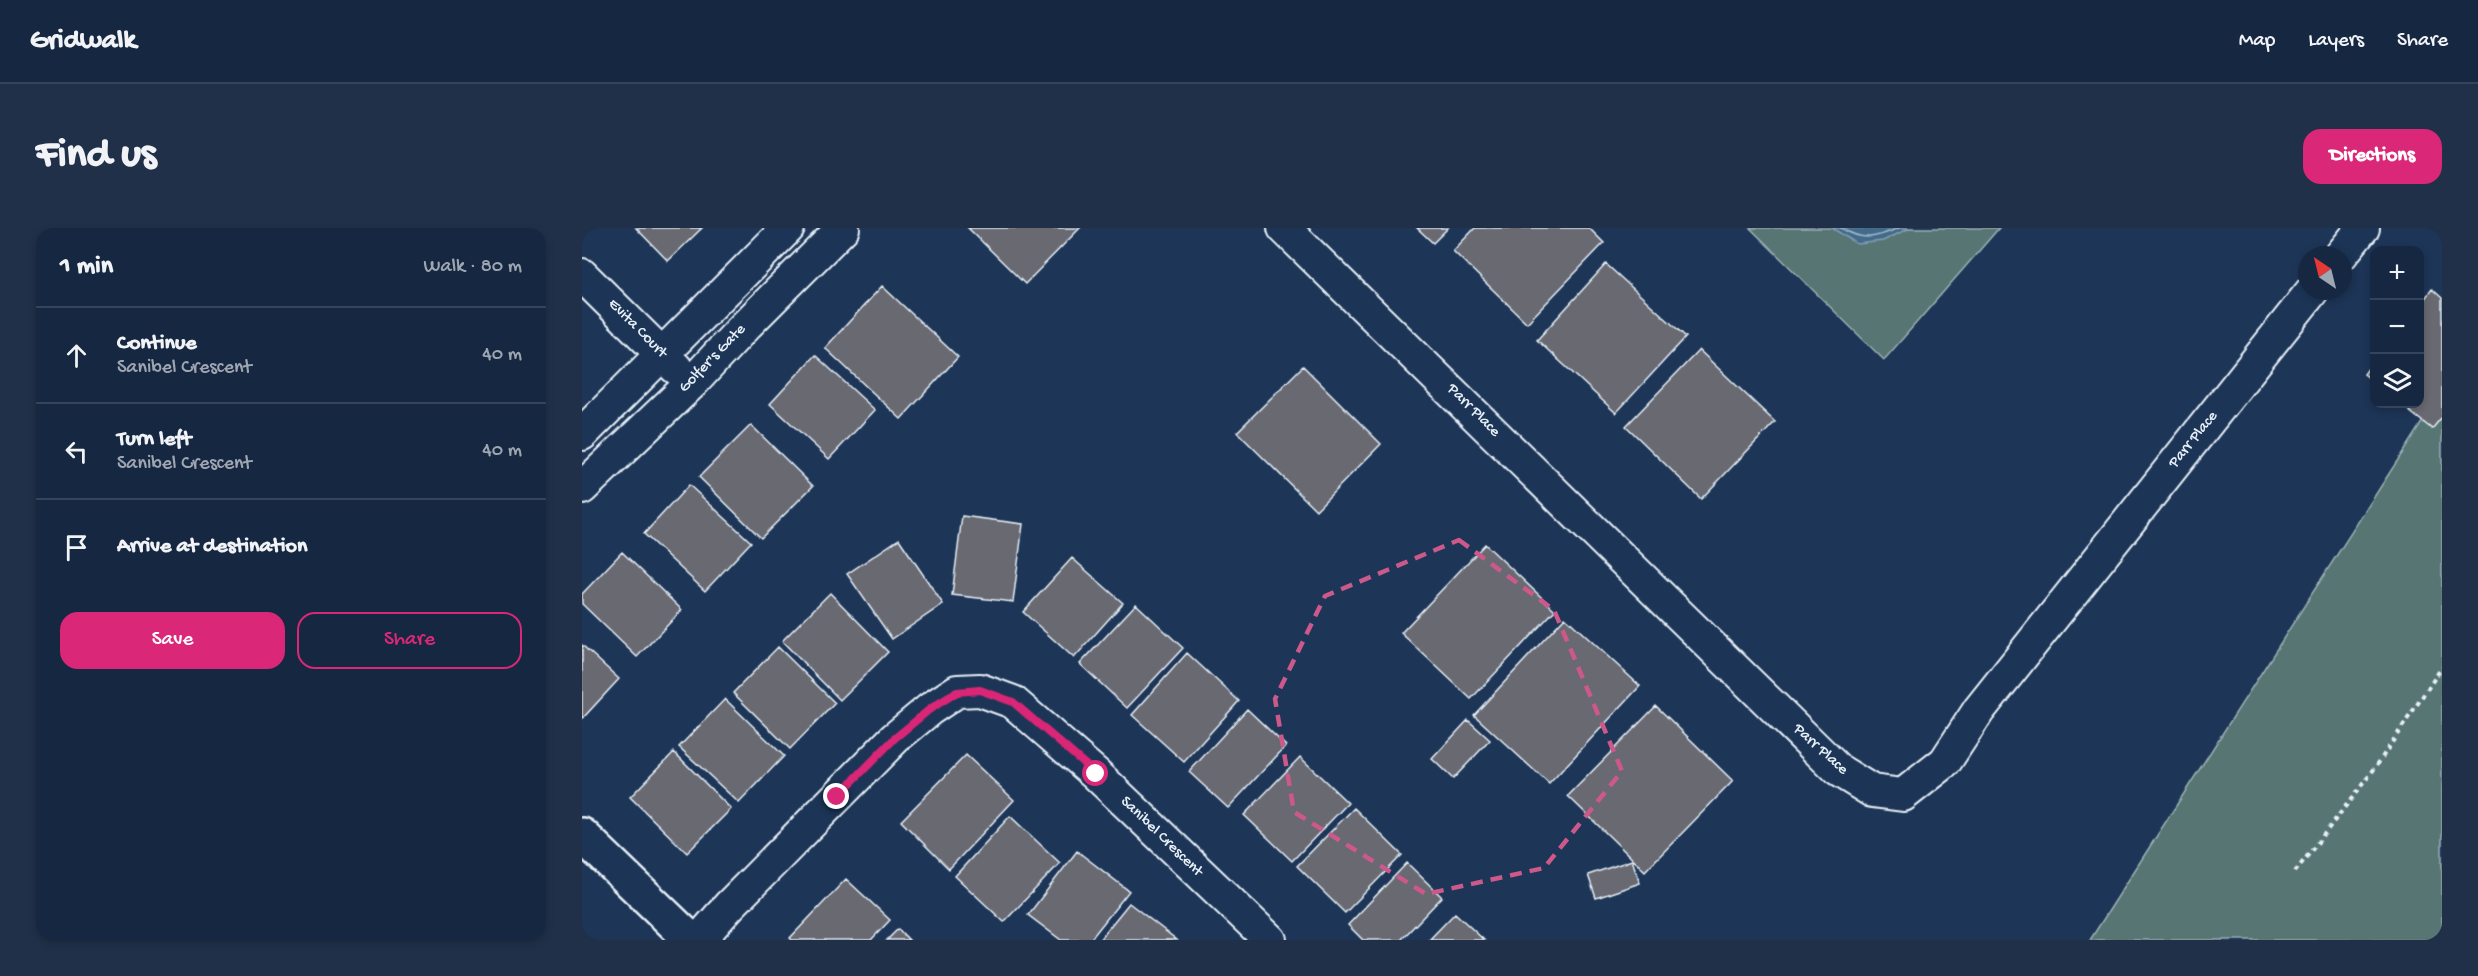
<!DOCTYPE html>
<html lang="en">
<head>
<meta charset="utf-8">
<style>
  :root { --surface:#162841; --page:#1f3048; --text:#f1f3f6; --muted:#9ea6b1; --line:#35445a; --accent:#db2777 }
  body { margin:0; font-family:"Gochi Hand",sans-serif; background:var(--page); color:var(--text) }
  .controls { position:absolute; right:18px; top:18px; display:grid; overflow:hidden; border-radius:12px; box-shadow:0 3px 9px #0003 }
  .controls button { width:54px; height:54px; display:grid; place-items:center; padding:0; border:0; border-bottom:2px solid var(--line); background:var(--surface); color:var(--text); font:30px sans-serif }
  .compass { position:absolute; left:1716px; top:18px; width:54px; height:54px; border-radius:50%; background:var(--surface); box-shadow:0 3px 9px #0003; rotate:325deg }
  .stop { position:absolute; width:18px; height:18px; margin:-14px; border:4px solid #db2777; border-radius:50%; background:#fff }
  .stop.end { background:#db2777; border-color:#fff; box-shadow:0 2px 6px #0008 }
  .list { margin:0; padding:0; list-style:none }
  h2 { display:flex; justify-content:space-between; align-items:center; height:78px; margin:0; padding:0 24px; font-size:26px }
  h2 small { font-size:20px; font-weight:400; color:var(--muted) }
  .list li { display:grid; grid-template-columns:39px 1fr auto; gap:18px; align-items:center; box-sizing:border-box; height:96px; padding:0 24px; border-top:2px solid var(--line) }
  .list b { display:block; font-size:22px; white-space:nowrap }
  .list p { margin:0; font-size:20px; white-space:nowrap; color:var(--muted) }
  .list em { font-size:20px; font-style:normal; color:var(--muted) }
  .actions { display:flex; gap:12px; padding:18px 24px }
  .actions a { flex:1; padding:14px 0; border:2px solid var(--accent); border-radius:18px; text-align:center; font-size:21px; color:var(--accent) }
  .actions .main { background:var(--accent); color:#fff }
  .icon { flex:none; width:33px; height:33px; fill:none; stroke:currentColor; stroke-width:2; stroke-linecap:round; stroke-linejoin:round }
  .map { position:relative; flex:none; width:1860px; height:712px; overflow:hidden; border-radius:18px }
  header { display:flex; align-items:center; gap:36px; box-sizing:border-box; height:84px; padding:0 30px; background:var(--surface); border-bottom:2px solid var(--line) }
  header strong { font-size:28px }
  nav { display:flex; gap:33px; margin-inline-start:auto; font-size:21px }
  .intro { display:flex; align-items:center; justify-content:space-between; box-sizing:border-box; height:144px; padding:0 36px }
  h1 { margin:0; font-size:42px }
  .button { padding:15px 27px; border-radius:18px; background:var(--accent); color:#fff; font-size:21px; font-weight:700 }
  main { display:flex; gap:36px; padding:0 36px }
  aside { flex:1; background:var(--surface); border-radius:18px; box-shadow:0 3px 9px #0003 }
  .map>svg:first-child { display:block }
  .green { fill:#577573; stroke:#a0b3b6; stroke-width:1.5 }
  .water { fill:#426a8a; stroke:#84a0b6; stroke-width:1.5 }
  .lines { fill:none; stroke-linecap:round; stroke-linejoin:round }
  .shore { stroke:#a6bbcc; stroke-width:1.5 }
  .building { fill:#696972; stroke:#e8f1f8; stroke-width:1.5 }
  .street-casing { stroke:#e8f1f8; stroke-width:36 }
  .secondary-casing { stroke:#e8f1f8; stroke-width:38 }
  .path { stroke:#e8f1f8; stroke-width:4; stroke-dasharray:4.5 4.5; stroke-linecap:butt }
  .street { stroke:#1d3557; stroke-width:32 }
  .secondary { stroke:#1d3557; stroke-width:33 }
  .route { stroke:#db2777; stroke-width:8 }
  .marked { fill:none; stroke:#cd598a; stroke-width:4.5; stroke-dasharray:12 8; stroke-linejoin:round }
  .labels { text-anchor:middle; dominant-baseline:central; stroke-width:6; stroke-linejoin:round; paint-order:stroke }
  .street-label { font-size:16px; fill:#e8f1f8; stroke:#1d3557 }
</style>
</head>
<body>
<header>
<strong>Gridwalk</strong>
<nav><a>Map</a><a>Layers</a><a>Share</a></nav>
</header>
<div class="intro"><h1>Find us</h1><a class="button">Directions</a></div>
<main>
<aside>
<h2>1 min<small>Walk · 80 m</small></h2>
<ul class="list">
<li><svg class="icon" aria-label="ahead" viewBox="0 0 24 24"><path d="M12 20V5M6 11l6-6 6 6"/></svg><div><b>Continue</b><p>Sanibel Crescent</p></div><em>40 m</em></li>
<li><svg class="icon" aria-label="left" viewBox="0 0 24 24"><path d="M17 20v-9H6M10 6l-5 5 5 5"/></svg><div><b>Turn left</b><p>Sanibel Crescent</p></div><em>40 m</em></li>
<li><svg class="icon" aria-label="arrive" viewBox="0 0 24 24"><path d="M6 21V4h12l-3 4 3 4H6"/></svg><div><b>Arrive at destination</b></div></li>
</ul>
<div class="actions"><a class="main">Save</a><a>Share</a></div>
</aside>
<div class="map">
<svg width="1860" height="712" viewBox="0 0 1860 712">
  <rect width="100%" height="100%" fill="#1d3557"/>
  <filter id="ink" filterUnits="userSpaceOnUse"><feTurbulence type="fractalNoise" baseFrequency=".0167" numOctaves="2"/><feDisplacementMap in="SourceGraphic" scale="12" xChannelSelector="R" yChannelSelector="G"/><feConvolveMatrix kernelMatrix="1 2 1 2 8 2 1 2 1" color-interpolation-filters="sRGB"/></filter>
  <g filter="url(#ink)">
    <!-- green -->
    <path class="green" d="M1168,0H1417L1302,132Z
      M1860,163V712H1508Z"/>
    <!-- water -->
    <path class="water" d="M1250,0H1328L1301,13L1275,16Z"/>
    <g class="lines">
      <!-- shore -->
      <path class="shore" d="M1259,0C1282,14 1293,10 1317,0"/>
    </g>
    <!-- building -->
    <path class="building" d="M54,0H120L86,33Z
      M386,0H498L443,56Z
      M835,0H866L851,15Z
      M893,0H1007L1022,15L945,95L871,23Z
      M1024,36L1104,109L1034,185L955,112Z
      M300,58L376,129L319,191L243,120Z
      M1850,61L1860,70V189L1850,201L1818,176H1838V77Z
      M1117,122L1193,194L1119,271L1044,198Z
      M233,127L293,182L247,231L188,176Z
      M1792,132V154L1782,146Z
      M721,138L799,216L734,282L655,204Z
      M169,197L231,258L179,310L117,249Z
      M107,257L169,314L123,363L62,306Z
      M380,288L441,296L431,374L370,367Z
      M317,311L361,376L310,411L265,346Z
      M903,316L973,382L889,471L819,405Z
      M40,324L100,382L55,429L0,376V366Z
      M490,330L541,375L492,430L441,384Z
      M248,365L306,424L258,472L200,413Z
      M554,376L601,420L545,480L498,436Z
      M983,389L1058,458L967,556L892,487Z
      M0,417L37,451L0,491Z
      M196,419L253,475L208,521L151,465Z
      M605,425L657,473L602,534L550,487Z
      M143,471L202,528L157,575L97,519Z
      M1074,478L1151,553L1063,643L986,568Z
      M665,481L704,518L646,580L607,544Z
      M886,492L908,512L871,551L850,531Z
      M92,524L149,581L105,625L48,569Z
      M384,527L432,572L367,641L319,593Z
      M718,529L766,575L710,633L662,587Z
      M772,580L820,627L763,685L715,638Z
      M428,588L478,635L422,694L373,648Z
      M495,623L547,663L508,712H479L446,687Z
      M1050,632L1058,655L1014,670L1006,647Z
      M825,635L860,669L819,712H781L766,697Z
      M264,651L308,692L289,712H210L208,710Z
      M547,675L595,712H517Z
      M873,685L902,712H847Z
      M316,701L327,712H305Z"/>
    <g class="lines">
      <!-- street casing -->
      <g class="street-casing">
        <path id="street" d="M702,0L1256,542L1290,563L1321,567L1363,534L1397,482L1730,63
          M1759,27L1781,0
          M0,47L94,140
          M0,206L206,0
          M0,260L110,155L162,99L261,0
          M117,712L147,678L313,510L348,481L375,463L398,462L431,474L514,546L688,712"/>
      </g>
      <!-- secondary casing -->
      <g class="secondary-casing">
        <path id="secondary" d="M0,607L109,712"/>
      </g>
      <!-- path -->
      <path class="path" d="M1713,644L1793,540L1860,439"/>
      <!-- street -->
      <use href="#street" class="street"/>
      <!-- secondary -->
      <use href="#secondary" class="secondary"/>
    </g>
  </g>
  <g class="lines" filter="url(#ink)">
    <!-- route -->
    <path class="route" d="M255,569L313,510L348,481L375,464L398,462L431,474L514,546"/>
  </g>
  <!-- marked area -->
  <path class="marked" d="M877,312L972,382L1040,543L962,640L844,666L712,584L693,471L743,368Z"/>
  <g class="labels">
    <!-- street labels -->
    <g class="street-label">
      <text transform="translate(55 101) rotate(45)">Evita Court</text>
      <text transform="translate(131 131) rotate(-46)">Golfer's Gate</text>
      <text transform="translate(891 183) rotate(45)">Parr Place</text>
      <text transform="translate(1612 212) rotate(-51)">Parr Place</text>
      <text transform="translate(1238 522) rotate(42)">Parr Place</text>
      <text transform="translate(579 609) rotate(44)">Sanibel Crescent</text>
    </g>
  </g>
</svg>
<div class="controls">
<button>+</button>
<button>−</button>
<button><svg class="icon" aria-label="layers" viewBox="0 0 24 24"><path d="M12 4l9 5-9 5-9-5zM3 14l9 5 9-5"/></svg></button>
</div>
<svg class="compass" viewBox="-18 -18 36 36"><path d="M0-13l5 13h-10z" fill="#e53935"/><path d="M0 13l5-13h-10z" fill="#9ea6b1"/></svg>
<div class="stop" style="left:514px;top:546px"></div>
<div class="stop end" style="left:255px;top:569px"></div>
</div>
</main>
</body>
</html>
